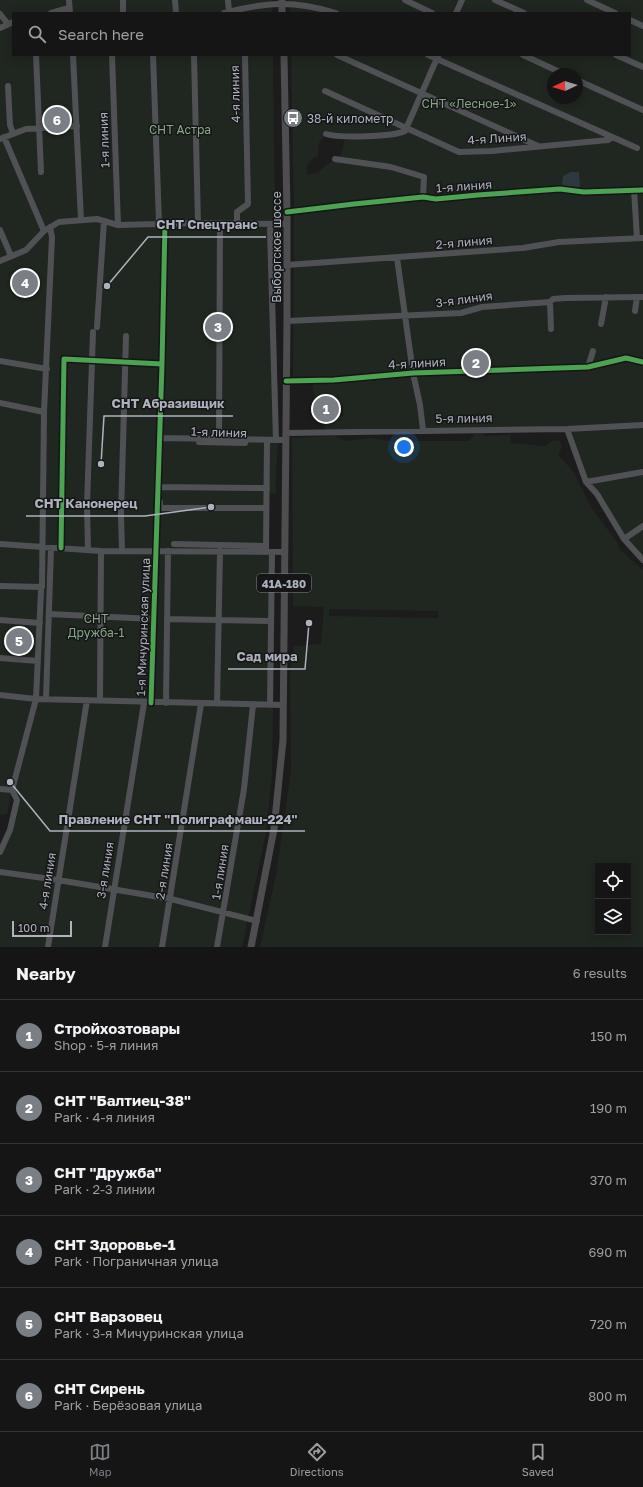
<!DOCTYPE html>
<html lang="en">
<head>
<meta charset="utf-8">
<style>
  :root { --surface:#151515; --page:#1e1e1e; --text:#f1f3f6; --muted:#9d9fa0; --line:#343434; --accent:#7a7e85 }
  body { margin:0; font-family:"Golos Text",sans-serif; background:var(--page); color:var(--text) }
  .controls { position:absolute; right:12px; bottom:12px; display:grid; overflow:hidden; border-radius:0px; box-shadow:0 2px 10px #0003 }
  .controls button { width:36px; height:36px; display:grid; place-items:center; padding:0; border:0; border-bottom:1px solid var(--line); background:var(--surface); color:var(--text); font:20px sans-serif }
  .compass { position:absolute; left:547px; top:68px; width:36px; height:36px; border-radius:50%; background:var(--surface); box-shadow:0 2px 10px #0003; rotate:266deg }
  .scale { position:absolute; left:12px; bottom:10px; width:60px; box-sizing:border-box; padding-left:4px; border:2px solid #adb3bd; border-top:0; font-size:11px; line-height:14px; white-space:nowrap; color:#adb3bd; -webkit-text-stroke:3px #161618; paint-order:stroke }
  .you { position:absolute; left:404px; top:447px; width:14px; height:14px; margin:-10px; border:3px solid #fff; border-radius:50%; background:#1a73e8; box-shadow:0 0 0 6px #1a73e833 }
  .badge { display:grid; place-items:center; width:26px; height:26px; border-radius:50%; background:var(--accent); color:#fff; font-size:13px; font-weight:700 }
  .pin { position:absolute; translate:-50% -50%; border:2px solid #fff; box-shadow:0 1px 4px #0006 }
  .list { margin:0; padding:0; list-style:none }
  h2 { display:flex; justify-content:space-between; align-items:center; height:52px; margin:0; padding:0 16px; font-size:17px }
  h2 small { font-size:13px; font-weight:400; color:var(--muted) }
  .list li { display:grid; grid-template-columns:26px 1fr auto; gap:12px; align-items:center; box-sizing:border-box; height:72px; padding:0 16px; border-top:1px solid var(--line) }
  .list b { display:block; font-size:15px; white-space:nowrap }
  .list p { margin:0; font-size:13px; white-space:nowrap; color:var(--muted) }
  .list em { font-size:13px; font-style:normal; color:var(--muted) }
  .icon { flex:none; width:22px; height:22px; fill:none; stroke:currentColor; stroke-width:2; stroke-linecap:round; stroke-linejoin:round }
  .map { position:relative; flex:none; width:643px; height:947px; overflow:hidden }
  .search { position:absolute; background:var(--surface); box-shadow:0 2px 10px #0003; left:12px; right:12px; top:12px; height:44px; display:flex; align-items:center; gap:10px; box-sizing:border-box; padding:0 14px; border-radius:0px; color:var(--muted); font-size:15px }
  .sheet { height:484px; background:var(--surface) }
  nav { display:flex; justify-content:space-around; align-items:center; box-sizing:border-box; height:56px; border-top:1px solid var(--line); background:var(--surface); font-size:11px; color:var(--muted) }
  nav a { display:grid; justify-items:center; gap:2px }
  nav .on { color:var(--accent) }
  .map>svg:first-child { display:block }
  .green { fill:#1f2720; fill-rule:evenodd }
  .water { fill:#2e383f }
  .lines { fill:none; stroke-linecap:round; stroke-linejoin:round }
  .minor { stroke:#505155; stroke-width:6 }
  .major { stroke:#4e4e51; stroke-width:7 }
  .cycleway-casing { stroke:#161618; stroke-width:8 }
  .cycleway { stroke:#4ca352; stroke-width:5 }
  .labels { text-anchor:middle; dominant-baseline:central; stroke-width:3; stroke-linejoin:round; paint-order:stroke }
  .shield { fill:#161618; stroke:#80848c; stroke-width:1 }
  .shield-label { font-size:11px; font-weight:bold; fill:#adb3bd }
  .street-label { font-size:12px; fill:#adb3bd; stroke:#161618 }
  .park-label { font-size:12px; fill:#84a884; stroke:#161618 }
  .poi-label { font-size:12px; fill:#adb3bd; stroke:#161618; text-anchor:start }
  .leader { fill:none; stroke:#adb3bd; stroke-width:1.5 }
  .callout-dot { fill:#adb3bd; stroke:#161618; stroke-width:1.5 }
  .callout-label { font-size:13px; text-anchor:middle; font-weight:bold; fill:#adb3bd; stroke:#161618; stroke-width:3; stroke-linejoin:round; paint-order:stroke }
</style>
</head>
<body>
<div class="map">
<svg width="643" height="947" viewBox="0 0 643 947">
  <rect width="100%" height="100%" fill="#1c1c1c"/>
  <!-- green -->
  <path class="green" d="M0,0H272V13H13V55H273L278,445C277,462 275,477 276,494L267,493L266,548L271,552L273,711L272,774L266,833L242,947H0V852L17,800L11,793L7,814L0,815Z
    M289,0H643V559L586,482L567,429L325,432L324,418L343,416V405L316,407L312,381H293L294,210L291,55H630V13H290ZM553,74H577V98H553ZM326,134L347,139L344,141L340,160L335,159L316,173L307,175C306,165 308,161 318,156L319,143Z
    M483,433L484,436L510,435V443L545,446L554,440L560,441L562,447L558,455L573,471L591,507L617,542L620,550L643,570V947H260L276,875L291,771L290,672L294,646L321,644L324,607L293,606L292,438L334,436L345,441L370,438L389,441H469L475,434ZM329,609L438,611V618L329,616ZM598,866H628V932H598Z"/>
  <!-- water -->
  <path class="water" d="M571,172H579L580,187L564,186L562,184L563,176Z"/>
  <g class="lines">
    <!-- minor -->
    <path class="minor" d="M69,0L70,13
      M123,0V13
      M175,0L176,13
      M228,0L229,12
      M405,0L432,13
      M495,0L524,13
      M587,0L615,13
      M51,13L69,8
      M224,13C267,2 293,0 336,13
      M456,13L462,0
      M0,14L8,24
      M630,20L643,26
      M0,28L13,22
      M36,55L41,172
      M73,55L81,220
      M112,55L118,225
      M153,55L159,223
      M194,55L198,223
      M337,55L538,146
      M428,55L637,148
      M523,55L564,74
      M616,55L643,67
      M577,80L643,110
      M8,86L10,125L13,133
      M325,91L459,152L492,151L608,140L612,137
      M326,134C339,138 393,137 405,131L438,56
      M4,137L44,231
      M0,139L26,129L77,126
      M335,159L391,167L424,177L423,197
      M634,190L637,238
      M287,212L354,204L423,197L436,199L478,195L560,189L584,192L643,190
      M237,223V212L248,204L245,55
      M273,225L270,229L276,440
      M0,230L11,256
      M397,258L413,373L420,405L423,430
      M0,261L26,250L44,231L59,222L97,219L118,225L198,223L287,224
      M287,265L523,248L559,242L643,238
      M550,302L551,329
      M635,311L637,297
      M287,321L461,313L482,307L550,302L553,299L565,298L643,297
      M601,324L606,297
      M97,327L104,221
      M0,361L47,369
      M588,367L593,351
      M286,381L334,380L413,373L588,367L626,358L643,362
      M0,403L44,412L52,237L50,227
      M567,429L586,482L597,494L624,539L643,560
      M286,433L567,429L643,425
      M159,438L286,440
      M219,438L220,223
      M199,442L245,443
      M586,482L643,472
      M157,487L267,488
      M160,502V508H266
      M624,539L643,526
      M0,544L101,551L285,552
      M174,544L266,546
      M61,548L64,359L162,364
      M88,550L87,505L93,332
      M122,551L121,515L126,336
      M266,552L267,440
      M0,586L42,587L44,412
      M49,614L153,619
      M167,619L271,621
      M0,620L40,623
      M0,658L38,661
      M0,695L36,699L283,705
      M46,699L51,548
      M100,700L101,551
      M151,703L162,364L165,223
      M166,703L168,551
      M217,704L220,551
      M270,705L272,552
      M0,789L12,790
      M12,790L36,699L41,591
      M0,852L10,830L17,800L12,790
      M0,872L58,880L171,899L257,921
      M48,947L87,700
      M105,947L144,703
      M162,947L201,704
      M217,947L244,789L253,705"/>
    <!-- major -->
    <path class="major" d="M282,0V13
      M251,947L274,829L283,740L287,321V212L284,55"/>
    <!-- cycleway casing -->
    <g class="cycleway-casing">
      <path id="cycleway" d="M287,212L354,204L423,197L436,199L478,195L560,189L584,192L643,190
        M286,381L334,380L413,373L588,367L626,358L643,362
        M61,548L64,359L162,364
        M151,703L162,364L165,223"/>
    </g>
    <!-- cycleway -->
    <use href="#cycleway" class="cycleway"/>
  </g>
  <!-- icons -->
  <defs>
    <g id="bus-disc" transform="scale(1)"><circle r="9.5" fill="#7a7e85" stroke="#161618"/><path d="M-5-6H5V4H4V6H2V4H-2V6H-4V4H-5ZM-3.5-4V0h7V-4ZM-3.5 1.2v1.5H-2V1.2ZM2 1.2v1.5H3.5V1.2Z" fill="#fff"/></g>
  </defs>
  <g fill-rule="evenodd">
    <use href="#bus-disc" x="293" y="118"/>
  </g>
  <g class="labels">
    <!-- shield labels -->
    <rect class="shield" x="257" y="574" width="54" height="18" rx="3"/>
    <g class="shield-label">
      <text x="284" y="583">41А-180</text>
    </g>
    <!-- street labels -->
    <g class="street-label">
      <text transform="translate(235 94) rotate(-91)">4-я линия</text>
      <text transform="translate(497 138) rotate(-4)">4-я Линия</text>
      <text transform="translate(104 140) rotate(-92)">1-я линия</text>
      <text transform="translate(464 186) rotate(-4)">1-я линия</text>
      <text transform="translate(464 242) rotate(-5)">2-я линия</text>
      <text transform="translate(276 247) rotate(-90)">Выборгское шоссе</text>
      <text transform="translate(464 299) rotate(-8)">3-я линия</text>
      <text transform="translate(417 363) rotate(-3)">4-я линия</text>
      <text transform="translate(464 418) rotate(-1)">5-я линия</text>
      <text transform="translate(219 432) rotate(2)">1-я линия</text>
      <text transform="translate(143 627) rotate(-88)">1-я Мичуринская улица</text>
      <text transform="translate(105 870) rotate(-81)">3-я линия</text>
      <text transform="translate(164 871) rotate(-81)">2-я линия</text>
      <text transform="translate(220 872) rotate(-81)">1-я линия</text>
      <text transform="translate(47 881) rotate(-81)">4-я линия</text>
    </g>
    <!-- park labels -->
    <g class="park-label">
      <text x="469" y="103">СНТ «Лесное-1»</text>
      <text x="180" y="129">СНТ Астра</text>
      <text x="96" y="618">СНТ<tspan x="96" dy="14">Дружба-1</tspan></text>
    </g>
    <!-- poi labels -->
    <g class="poi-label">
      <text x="307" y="118">38-й километр</text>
    </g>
  </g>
  <!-- callouts -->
  <path class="leader" d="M107 286L148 237H266M101 464L104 416H233M211 507L145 516H26M309 623L305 669H228M10 782L50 831H305"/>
  <g class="callout-dot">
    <circle cx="107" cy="286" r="4"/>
    <circle cx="101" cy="464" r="4"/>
    <circle cx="211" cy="507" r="4"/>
    <circle cx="309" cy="623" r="4"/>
    <circle cx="10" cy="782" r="4"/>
  </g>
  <g class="callout-label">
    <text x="207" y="229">СНТ Спецтранс</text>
    <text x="168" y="408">СНТ Абразивщик</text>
    <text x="86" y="508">СНТ Канонерец</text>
    <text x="267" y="661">Сад мира</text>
    <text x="178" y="824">Правление СНТ "Полиграфмаш-224"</text>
  </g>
</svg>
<div class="controls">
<button><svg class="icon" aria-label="locate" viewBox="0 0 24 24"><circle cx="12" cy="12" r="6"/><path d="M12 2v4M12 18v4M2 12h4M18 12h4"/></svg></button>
<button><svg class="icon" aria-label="layers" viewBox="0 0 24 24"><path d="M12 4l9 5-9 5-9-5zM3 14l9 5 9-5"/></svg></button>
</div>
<svg class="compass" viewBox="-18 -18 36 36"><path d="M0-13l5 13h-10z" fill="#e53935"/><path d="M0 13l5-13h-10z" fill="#9d9fa0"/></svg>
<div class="scale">100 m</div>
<div class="you"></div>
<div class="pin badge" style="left:326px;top:409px">1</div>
<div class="pin badge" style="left:476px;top:363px">2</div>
<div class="pin badge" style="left:218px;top:327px">3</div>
<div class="pin badge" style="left:25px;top:283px">4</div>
<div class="pin badge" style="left:19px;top:641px">5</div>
<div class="pin badge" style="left:57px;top:120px">6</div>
<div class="search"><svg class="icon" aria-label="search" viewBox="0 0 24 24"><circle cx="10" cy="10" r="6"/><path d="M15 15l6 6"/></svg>Search here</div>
</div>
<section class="sheet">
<h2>Nearby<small>6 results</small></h2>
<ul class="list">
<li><span class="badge">1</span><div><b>Стройхозтовары</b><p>Shop · 5-я линия</p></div><em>150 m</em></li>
<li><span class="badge">2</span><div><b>СНТ &quot;Балтиец-38&quot;</b><p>Park · 4-я линия</p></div><em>190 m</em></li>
<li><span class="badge">3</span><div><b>СНТ &quot;Дружба&quot;</b><p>Park · 2-3 линии</p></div><em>370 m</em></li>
<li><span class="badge">4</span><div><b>СНТ Здоровье-1</b><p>Park · Пограничная улица</p></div><em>690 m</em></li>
<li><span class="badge">5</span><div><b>СНТ Варзовец</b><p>Park · 3-я Мичуринская улица</p></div><em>720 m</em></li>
<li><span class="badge">6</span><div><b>СНТ Сирень</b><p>Park · Берёзовая улица</p></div><em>800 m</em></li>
</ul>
</section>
<nav>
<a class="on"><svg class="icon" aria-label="map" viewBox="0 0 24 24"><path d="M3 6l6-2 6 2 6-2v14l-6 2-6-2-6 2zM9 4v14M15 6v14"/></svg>Map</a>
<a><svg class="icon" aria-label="directions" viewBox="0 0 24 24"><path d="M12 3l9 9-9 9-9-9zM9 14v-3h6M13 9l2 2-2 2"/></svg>Directions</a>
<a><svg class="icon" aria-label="saved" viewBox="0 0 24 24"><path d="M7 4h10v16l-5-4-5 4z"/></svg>Saved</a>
</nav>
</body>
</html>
